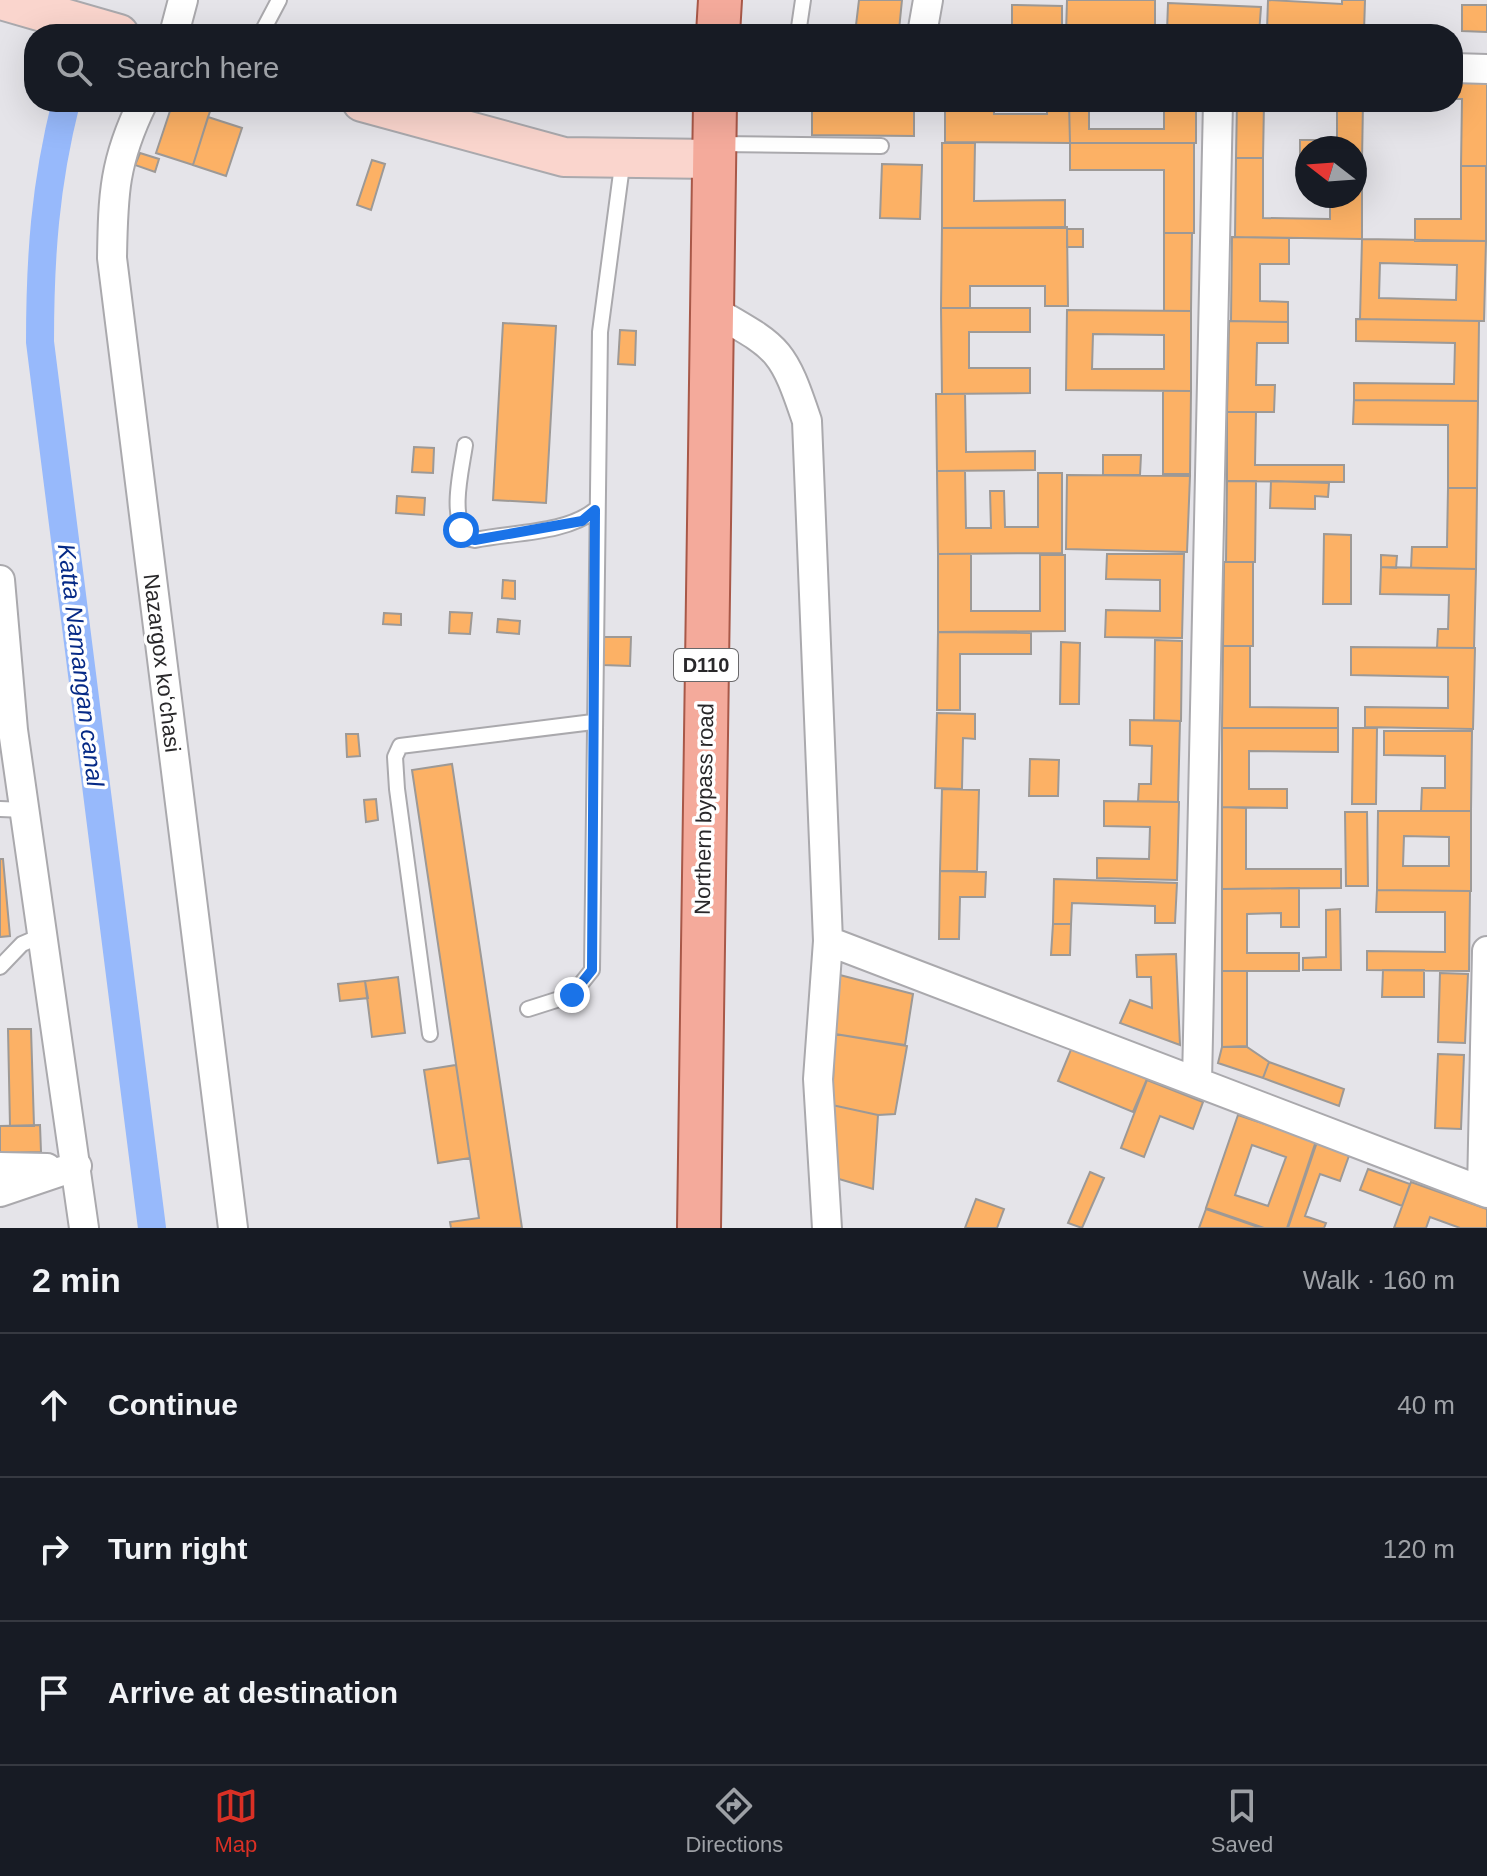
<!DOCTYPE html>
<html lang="en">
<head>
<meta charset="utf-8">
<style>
  :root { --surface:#171b24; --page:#242831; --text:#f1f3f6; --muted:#9ea1a6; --line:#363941; --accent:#d93025 }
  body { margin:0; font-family:Arial,sans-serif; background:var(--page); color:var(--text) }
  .compass { position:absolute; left:1295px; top:136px; width:72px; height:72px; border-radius:50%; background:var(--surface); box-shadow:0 8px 32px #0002; rotate:287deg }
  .stop { position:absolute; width:24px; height:24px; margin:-18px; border:6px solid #1a73e8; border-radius:50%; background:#fff }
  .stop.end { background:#1a73e8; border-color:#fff; box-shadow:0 2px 8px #0008 }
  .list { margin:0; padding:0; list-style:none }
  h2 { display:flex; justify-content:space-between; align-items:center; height:104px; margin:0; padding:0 32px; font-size:34px }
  h2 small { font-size:26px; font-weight:400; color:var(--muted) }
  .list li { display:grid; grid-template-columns:52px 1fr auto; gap:24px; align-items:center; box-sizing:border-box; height:144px; padding:0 32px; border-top:2px solid var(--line) }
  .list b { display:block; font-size:30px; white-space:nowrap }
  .list em { font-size:26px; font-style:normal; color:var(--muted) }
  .icon { flex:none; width:44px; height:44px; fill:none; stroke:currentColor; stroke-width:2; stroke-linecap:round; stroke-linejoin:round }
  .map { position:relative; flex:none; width:1487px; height:1228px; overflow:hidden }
  .search { position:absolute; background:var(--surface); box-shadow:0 8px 32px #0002; left:24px; right:24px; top:24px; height:88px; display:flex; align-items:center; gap:20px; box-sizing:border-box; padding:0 28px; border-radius:32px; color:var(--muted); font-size:30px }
  .sheet { height:536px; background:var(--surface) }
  nav { display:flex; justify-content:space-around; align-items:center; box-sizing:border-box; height:112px; border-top:2px solid var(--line); background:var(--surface); font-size:22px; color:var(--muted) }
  nav a { display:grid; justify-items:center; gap:4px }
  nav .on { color:var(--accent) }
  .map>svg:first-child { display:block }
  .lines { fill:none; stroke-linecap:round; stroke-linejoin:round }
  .canal { stroke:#97b9fb; stroke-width:28 }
  .building { fill:#fcb165; stroke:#9d9996; stroke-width:2; fill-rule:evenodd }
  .lane-casing { stroke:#aaa9ad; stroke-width:18 }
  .street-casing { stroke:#aaa9ad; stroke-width:32 }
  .secondary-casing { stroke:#aaa9ad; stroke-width:42 }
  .primary-casing { stroke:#a85848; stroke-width:46 }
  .lane { stroke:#fff; stroke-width:14 }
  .street { stroke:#fff; stroke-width:28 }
  .secondary { stroke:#fad5cd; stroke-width:38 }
  .primary { stroke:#f4aa9b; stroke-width:42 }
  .route { stroke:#1a73e8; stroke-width:10 }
  .labels { text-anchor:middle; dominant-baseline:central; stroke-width:7; stroke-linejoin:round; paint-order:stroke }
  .shield { fill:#fff; stroke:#69686a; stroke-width:2 }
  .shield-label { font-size:20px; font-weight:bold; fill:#29282a }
  .street-label { font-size:22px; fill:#29282a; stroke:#fff }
  .water-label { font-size:24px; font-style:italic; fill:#062a86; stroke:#fff }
</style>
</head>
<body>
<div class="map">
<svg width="1487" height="1228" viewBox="0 0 1487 1228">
  <rect width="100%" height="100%" fill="#e5e4e9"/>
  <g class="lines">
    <!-- canal -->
    <path class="canal" d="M66,102C45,185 40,257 40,342L152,1228"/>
  </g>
  <!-- building -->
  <path class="building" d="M859,0H902L899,30L856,25Z
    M1067,0H1155V34H1066Z
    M1268,0L1342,4V0H1365L1364,32L1267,30Z
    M1168,3L1261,7L1259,34L1167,32Z
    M1012,5L1062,6V30L1012,29Z
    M1462,5H1487V32L1462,31Z
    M1453,77H1487V166H1461L1462,99H1453Z
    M173,102L212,105L193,165L156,153Z
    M812,102H914V136L812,135Z
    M945,102H994V114H1047V102H1069L1070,143L945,142Z
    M1069,102H1089V129H1164V102H1196V143H1070Z
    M1237,102H1300L1264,103L1263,158H1236Z
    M1337,102H1363L1362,161H1355V148H1337Z
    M208,117L242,128L226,176L193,165Z
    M1300,140H1337V148H1307V158H1300Z
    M942,143H975L974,201L1065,200V228H942Z
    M1070,143H1194V233H1164V170H1070Z
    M140,153L159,159L155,172L135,165Z
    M1236,158H1263V218L1330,219V196H1355V161H1362V239L1235,237Z
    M372,160L385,164L371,210L357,205Z
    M882,164L922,165L920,219L880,218Z
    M1461,166H1486V241H1415V219H1461Z
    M1067,227L1068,306H1045V286H970V308H941L942,228Z
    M1067,229H1083V247H1067Z
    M1164,233H1192L1191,311H1164Z
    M1232,237L1289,238V264H1260V301L1288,302V322L1231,321Z
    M1362,239L1486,241L1484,321L1360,319ZM1380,263L1457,265L1456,300L1379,298Z
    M941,308H1030V332H969V368H1030V393L942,394Z
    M1067,310L1191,311V391L1066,390ZM1093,334L1164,335V369H1092Z
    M1356,319L1479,321L1478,401L1354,400V383L1454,384L1455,343L1356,341Z
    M1229,321L1288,322V343H1257L1256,385H1275L1274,412H1227Z
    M503,323L556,326L546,503L493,500Z
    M620,330L636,331L635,365L618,364Z
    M1163,391H1191L1190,474H1163Z
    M936,394H965L966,452L1035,451V470L937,471Z
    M1354,400L1478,401L1477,488H1448V425L1353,424Z
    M1227,412H1256L1255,465H1344V482L1227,481Z
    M414,447L434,448L433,473L412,472Z
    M1103,455H1141L1140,475H1103Z
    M937,471H965L966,528H991L990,491H1004L1005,527H1038V473H1062V553L938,554Z
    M1067,475L1190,476L1187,552L1066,549Z
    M1227,481H1256L1255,562H1226Z
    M1271,481L1329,483L1328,497L1315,496V509L1270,508Z
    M1448,488H1477L1476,569L1411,568L1412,547H1447Z
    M397,496L425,498L424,515L396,513Z
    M1324,534L1351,535V604H1323Z
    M938,554H971V611H1040V555H1065V631L938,632Z
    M1107,554H1184L1182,638L1105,637L1106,610L1160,611V580L1106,579Z
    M1381,555L1397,556L1396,568L1381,567Z
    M1224,562H1253V646H1223Z
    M1381,567L1476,569L1474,648H1437L1438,629H1448L1449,595L1380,594Z
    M503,580L515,581V599L502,598Z
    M450,612L472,613L470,634L449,633Z
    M384,613L401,614V625L383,624Z
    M498,619L520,621L519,634L497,632Z
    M938,632L1031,633V654H960V710H937Z
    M604,637H631L630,666L603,665Z
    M1155,640L1182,641L1181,721L1154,720Z
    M1061,642L1080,643L1079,704H1060Z
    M1223,646H1250V707L1338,708V728H1222Z
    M1351,647L1475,648L1473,729L1365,727V707L1448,708V677L1351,675Z
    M937,713L975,714V739L963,738L962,789L935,788Z
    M1130,720L1180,721L1178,802L1138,801L1139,784H1151L1152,746L1130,745Z
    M1222,728H1338V752L1249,751V789H1287V808L1222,807Z
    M1353,728H1377L1376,804H1352Z
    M1384,731H1472L1471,811H1421L1422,788H1445V756L1384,755Z
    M346,734H358L360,756L347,757Z
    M1030,759L1059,760L1058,796H1029Z
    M452,764L522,1228H451L450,1222L479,1218L412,770Z
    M942,789L979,790L977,871H940Z
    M376,799L378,820L366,822L364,800Z
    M1104,801L1179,802L1177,880L1097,878V858L1149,859L1150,827L1104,826Z
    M1222,807L1246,808V869H1341V888L1222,889Z
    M1378,811H1471V891L1377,890ZM1404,836L1449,837V866H1403Z
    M1345,812H1367L1368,886H1346Z
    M0,859H3L10,936L0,937Z
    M940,871L986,872L985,897H960L959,939H939Z
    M1054,879L1177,883L1175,923H1155V906L1072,903L1071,924H1053Z
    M1299,888V927H1281V913L1247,914V953H1299V971H1222V889Z
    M1377,890L1470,891L1469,971L1367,970V951L1445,952V912H1376Z
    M1340,909L1341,970H1303V958L1326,957V910Z
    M1053,924H1071L1070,955H1051Z
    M1176,954L1180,1045L1120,1023L1130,1000L1152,1008L1151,977H1137L1136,955Z
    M1383,970H1424V997H1382Z
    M1222,971H1247V1046L1222,1047Z
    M1440,973L1468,974L1465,1043L1438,1042Z
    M836,974L913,994L905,1045L835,1034Z
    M398,977L405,1033L372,1037L365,981Z
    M365,981L368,998L340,1001L338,984Z
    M8,1029H31L34,1126H10Z
    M835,1034L907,1046L895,1114L878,1115L832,1105Z
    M1072,1047L1147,1079L1133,1112L1058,1081Z
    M1222,1047H1247L1269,1062L1263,1078L1218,1063Z
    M1438,1054L1464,1055L1461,1129L1435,1128Z
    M1269,1062L1344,1089L1339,1106L1263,1078Z
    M456,1065L470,1158L438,1163L424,1070Z
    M1147,1080L1203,1102L1193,1129L1160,1116L1144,1157L1121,1148Z
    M832,1105L878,1115L873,1189L832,1177Z
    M1238,1115L1316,1141L1287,1228H1264L1206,1208ZM1252,1145L1286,1157L1268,1206L1235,1195Z
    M40,1125L41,1152L0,1153V1126Z
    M1317,1142L1350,1153L1340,1181L1320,1174L1305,1216L1326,1223L1324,1228H1288Z
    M1368,1169L1410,1184L1402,1206L1360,1190Z
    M1090,1172L1104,1178L1082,1228L1068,1223Z
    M1411,1182L1487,1209V1228H1460L1430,1217L1426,1228H1394Z
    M976,1199L1004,1209L997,1228H965Z
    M1206,1209L1261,1228H1199Z"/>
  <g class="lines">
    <!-- lane casing -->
    <g class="lane-casing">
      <path id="lane" d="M261,34L279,0
        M798,34L803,0
        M717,144L881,146
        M465,445C461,472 450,513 466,538L475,540C513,532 565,534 595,510
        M0,809L25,810
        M0,967L22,944L43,935
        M528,1009L572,995L592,970L600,332L623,158
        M430,1034L397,789L395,757L400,746L593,722"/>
    </g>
    <!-- street casing -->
    <g class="street-casing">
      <path id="street" d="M174,34L183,0
        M922,34L928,0
        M1453,68L1487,69
        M143,102C114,161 113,194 112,258L233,1228
        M711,309C778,348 782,346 807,421L828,941L818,1079L827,1228
        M0,580L13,730L84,1228
        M828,941L1487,1193
        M1197,1082L1218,102
        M0,1167L47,1168
        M1482,1191L1487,951
        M0,1192L77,1166"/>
    </g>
    <!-- secondary casing -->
    <g class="secondary-casing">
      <path id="secondary" d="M1,0L119,34
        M362,102L564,157L712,159"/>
    </g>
    <!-- primary casing -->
    <g class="primary-casing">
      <path id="primary" d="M718,34L720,0
        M699,1228L715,102"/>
    </g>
    <!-- lane -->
    <use href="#lane" class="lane"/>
    <!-- street -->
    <use href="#street" class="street"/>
    <!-- secondary -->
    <use href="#secondary" class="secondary"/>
    <!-- primary -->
    <use href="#primary" class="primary"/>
  </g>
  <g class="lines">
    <!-- route -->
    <path class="route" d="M461,530L466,538L475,540L582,521L595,510L592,970L572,995"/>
  </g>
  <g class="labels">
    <!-- shield labels -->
    <rect class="shield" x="674" y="649" width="64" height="32" rx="6"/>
    <g class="shield-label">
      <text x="706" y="665">D110</text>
    </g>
    <!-- street labels -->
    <g class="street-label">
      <text transform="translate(162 663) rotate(83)">Nazargox koʻchasi</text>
      <text transform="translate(704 809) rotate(-89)">Northern bypass road</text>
    </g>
    <!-- water labels -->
    <g class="water-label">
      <text transform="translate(81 665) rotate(83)">Katta Namangan canal</text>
    </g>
  </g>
</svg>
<svg class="compass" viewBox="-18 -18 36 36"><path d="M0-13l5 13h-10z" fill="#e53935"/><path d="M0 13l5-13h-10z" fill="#9ea1a6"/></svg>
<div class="stop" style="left:461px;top:530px"></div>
<div class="stop end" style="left:572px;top:995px"></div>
<div class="search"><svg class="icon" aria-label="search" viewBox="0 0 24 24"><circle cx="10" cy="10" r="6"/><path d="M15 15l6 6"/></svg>Search here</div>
</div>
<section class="sheet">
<h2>2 min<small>Walk · 160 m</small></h2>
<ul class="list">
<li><svg class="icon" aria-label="ahead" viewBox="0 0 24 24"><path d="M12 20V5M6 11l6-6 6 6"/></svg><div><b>Continue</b></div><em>40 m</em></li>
<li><svg class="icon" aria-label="right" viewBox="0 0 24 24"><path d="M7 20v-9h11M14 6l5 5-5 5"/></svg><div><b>Turn right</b></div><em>120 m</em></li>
<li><svg class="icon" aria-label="arrive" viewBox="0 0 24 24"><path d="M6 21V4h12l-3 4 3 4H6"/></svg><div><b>Arrive at destination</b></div></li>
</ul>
</section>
<nav>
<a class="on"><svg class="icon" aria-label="map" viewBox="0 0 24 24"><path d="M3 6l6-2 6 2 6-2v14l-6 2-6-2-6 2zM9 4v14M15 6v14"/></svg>Map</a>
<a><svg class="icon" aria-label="directions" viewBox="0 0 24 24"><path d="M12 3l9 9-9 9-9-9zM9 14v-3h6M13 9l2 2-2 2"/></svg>Directions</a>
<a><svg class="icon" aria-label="saved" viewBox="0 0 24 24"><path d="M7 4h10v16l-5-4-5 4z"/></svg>Saved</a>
</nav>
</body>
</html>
